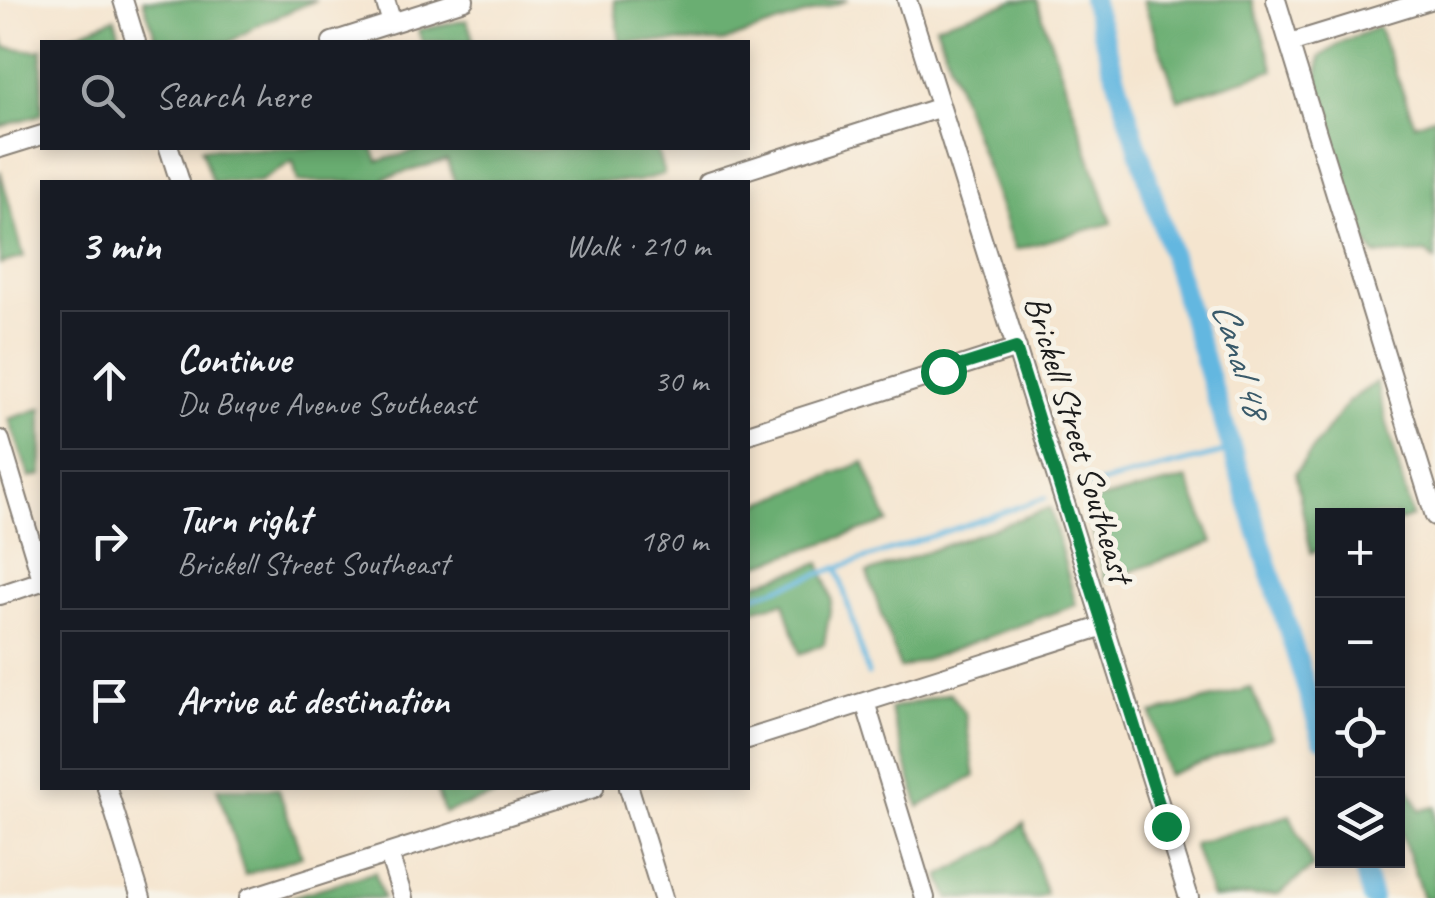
<!DOCTYPE html>
<html lang="en">
<head>
<meta charset="utf-8">
<style>
  :root { --surface:#171b24; --page:#20242c; --text:#f1f3f6; --muted:#9ea1a6; --line:#363941 }
  body { margin:0; font-family:Caveat,sans-serif; background:var(--page); color:var(--text) }
  .controls { position:absolute; right:30px; bottom:30px; display:grid; overflow:hidden; border-radius:0px; box-shadow:0 5px 15px #0003 }
  .controls button { width:90px; height:90px; display:grid; place-items:center; padding:0; border:0; border-bottom:2px solid var(--line); background:var(--surface); color:var(--text); font:50px sans-serif }
  .stop { position:absolute; width:30px; height:30px; margin:-22px; border:8px solid #0b8043; border-radius:50%; background:#fff }
  .stop.end { background:#0b8043; border-color:#fff; box-shadow:0 2px 10px #0008 }
  .list { margin:0; padding:0; list-style:none }
  h2 { display:flex; justify-content:space-between; align-items:center; height:130px; margin:0; padding:0 40px; font-size:42px }
  h2 small { font-size:32px; font-weight:400; color:var(--muted) }
  .list li { display:grid; grid-template-columns:65px 1fr auto; gap:30px; align-items:center; box-sizing:border-box; height:140px; margin:0 20px 20px; padding:0 20px; border:2px solid var(--line); border-radius:0px }
  .list b { display:block; font-size:38px; white-space:nowrap }
  .list p { margin:0; font-size:32px; white-space:nowrap; color:var(--muted) }
  .list em { font-size:32px; font-style:normal; color:var(--muted) }
  .icon { flex:none; width:55px; height:55px; fill:none; stroke:currentColor; stroke-width:2; stroke-linecap:round; stroke-linejoin:round }
  .map { position:relative; flex:none; width:1435px; height:898px; overflow:hidden }
  .search { position:absolute; background:var(--surface); box-shadow:0 5px 15px #0003; left:40px; top:40px; width:710px; height:110px; display:flex; align-items:center; gap:25px; box-sizing:border-box; padding:0 35px; border-radius:0px; color:var(--muted); font-size:38px }
  .panel { position:absolute; background:var(--surface); box-shadow:0 5px 15px #0003; left:40px; top:180px; width:710px; height:610px; border-radius:0px }
  .map>svg:first-child { display:block }
  .forest { fill:#6aae72; stroke:#436547; stroke-width:2.5 }
  .lines { fill:none; stroke-linecap:round; stroke-linejoin:round }
  .stream { stroke:#64b7e0; stroke-width:5 }
  .canal { stroke:#64b7e0; stroke-width:20 }
  .street-casing { stroke:#888076; stroke-width:22 }
  .street { stroke:#fff; stroke-width:18 }
  .route { stroke:#0b8043; stroke-width:12 }
  .labels { text-anchor:middle; dominant-baseline:central; stroke-width:10; stroke-linejoin:round; paint-order:stroke }
  .street-label { font-size:35px; fill:#1c1c1c; stroke:#f7f3e8 }
  .water-label { font-size:38px; font-style:italic; fill:#395a6a; stroke:#f7f3e8 }
</style>
</head>
<body>
<div class="map">
<svg width="1435" height="898" viewBox="0 0 1435 898">
  <rect width="100%" height="100%" fill="#f7f3e8"/>
  <filter id="ink" filterUnits="userSpaceOnUse"><feTurbulence type="fractalNoise" baseFrequency=".01" numOctaves="2"/><feDisplacementMap in="SourceGraphic" scale="20" xChannelSelector="R" yChannelSelector="G"/><feConvolveMatrix kernelMatrix="1 2 1 2 8 2 1 2 1" color-interpolation-filters="sRGB"/></filter>
  <filter id="wash" filterUnits="userSpaceOnUse"><feTurbulence type="fractalNoise" baseFrequency=".0048" numOctaves="4" result="noise"/><feDisplacementMap in="SourceGraphic" scale="40" xChannelSelector="R" yChannelSelector="G"/><feGaussianBlur stdDeviation="2.25" result="paint"/><feColorMatrix in="noise" values="0 0 0 0 0 0 0 0 0 0 0 0 0 0 0 0 0 1.4 0 .05"/><feComposite in="paint" operator="in"/></filter>
  <g filter="url(#wash)">
    <rect width="100%" height="100%" fill="#f5e5cf"/>
    <!-- forest -->
    <path class="forest" d="M143,0H316L258,25L230,42H157Z
      M614,0H848L723,42H620Z
      M1017,0H1037L1112,223L1015,250L936,25Z
      M1143,0H1252L1274,70L1178,100Z
      M115,18L122,42H57Z
      M467,20L474,42H422L418,30Z
      M1378,27L1415,124L1435,116V261L1426,253L1375,255L1357,230L1316,93L1320,57L1344,41Z
      M0,32L5,47L37,51L42,49V114L0,127Z
      M201,148H373L378,161L427,148H656L664,174L635,182H455L447,160L384,178V182H298L293,161L259,182H212Z
      M0,170L24,257L0,264Z
      M1376,382L1412,517L1398,522V516H1322V549L1311,553L1295,473L1348,402Z
      M42,408V475L30,478L9,419Z
      M864,462L888,522L748,568V498L751,507Z
      M1187,479L1213,542L1105,581L1086,502Z
      M1050,508L1076,605L900,669L867,573Z
      M820,563L832,599L824,644L800,654L784,602L748,611V586Z
      M1251,688L1272,737L1167,775L1152,714Z
      M950,693L965,713L975,776L919,807L890,709Z
      M1403,777L1420,810L1435,807V898H1423L1398,824V781Z
      M217,788H278L302,856L245,875Z
      M436,788H518L444,813Z
      M1290,815L1313,867L1279,894L1212,898L1193,844Z
      M1024,823L1046,894L1035,898H949L940,876L1001,843Z
      M375,872L383,898H288Z"/>
    <g class="lines">
      <!-- stream -->
      <path class="stream" d="M1086,487L1233,450
        M837,567L868,674
        M748,598L1045,498"/>
      <!-- canal -->
      <path class="canal" d="M1092,0L1322,738
        M1361,860L1372,898"/>
    </g>
  </g>
  <g filter="url(#ink)">
    <g class="lines">
      <!-- street casing -->
      <g class="street-casing">
        <path id="street" d="M123,0L136,42
          M385,0L392,23
          M907,0L1189,898
          M1276,0L1435,516
          M332,42L464,0
          M1290,43L1430,0
          M0,148L42,135
          M169,148L180,182
          M708,182L941,107
          M748,434L1017,348
          M0,440L42,579
          M0,595L42,581
          M865,702L925,898
          M748,739L1104,626
          M107,788L141,898
          M629,788L663,898
          M389,854L403,898
          M249,898L594,788"/>
      </g>
      <!-- street -->
      <use href="#street" class="street"/>
    </g>
  </g>
  <g class="lines" filter="url(#ink)">
    <!-- route -->
    <path class="route" d="M943,371L1016,348L1166,826"/>
  </g>
  <g class="labels">
    <!-- street labels -->
    <g class="street-label">
      <text transform="translate(1079 439) rotate(73)">Brickell Street Southeast</text>
    </g>
    <!-- water labels -->
    <g class="water-label">
      <text transform="translate(1241 359) rotate(73)">Canal 48</text>
    </g>
  </g>
</svg>
<div class="controls">
<button>+</button>
<button>−</button>
<button><svg class="icon" aria-label="locate" viewBox="0 0 24 24"><circle cx="12" cy="12" r="6"/><path d="M12 2v4M12 18v4M2 12h4M18 12h4"/></svg></button>
<button><svg class="icon" aria-label="layers" viewBox="0 0 24 24"><path d="M12 4l9 5-9 5-9-5zM3 14l9 5 9-5"/></svg></button>
</div>
<div class="stop" style="left:943px;top:371px"></div>
<div class="stop end" style="left:1166px;top:826px"></div>
<div class="search"><svg class="icon" aria-label="search" viewBox="0 0 24 24"><circle cx="10" cy="10" r="6"/><path d="M15 15l6 6"/></svg>Search here</div>
<section class="panel">
<h2>3 min<small>Walk · 210 m</small></h2>
<ul class="list">
<li><svg class="icon" aria-label="ahead" viewBox="0 0 24 24"><path d="M12 20V5M6 11l6-6 6 6"/></svg><div><b>Continue</b><p>Du Buque Avenue Southeast</p></div><em>30 m</em></li>
<li><svg class="icon" aria-label="right" viewBox="0 0 24 24"><path d="M7 20v-9h11M14 6l5 5-5 5"/></svg><div><b>Turn right</b><p>Brickell Street Southeast</p></div><em>180 m</em></li>
<li><svg class="icon" aria-label="arrive" viewBox="0 0 24 24"><path d="M6 21V4h12l-3 4 3 4H6"/></svg><div><b>Arrive at destination</b></div></li>
</ul>
</section>
</div>
</body>
</html>
